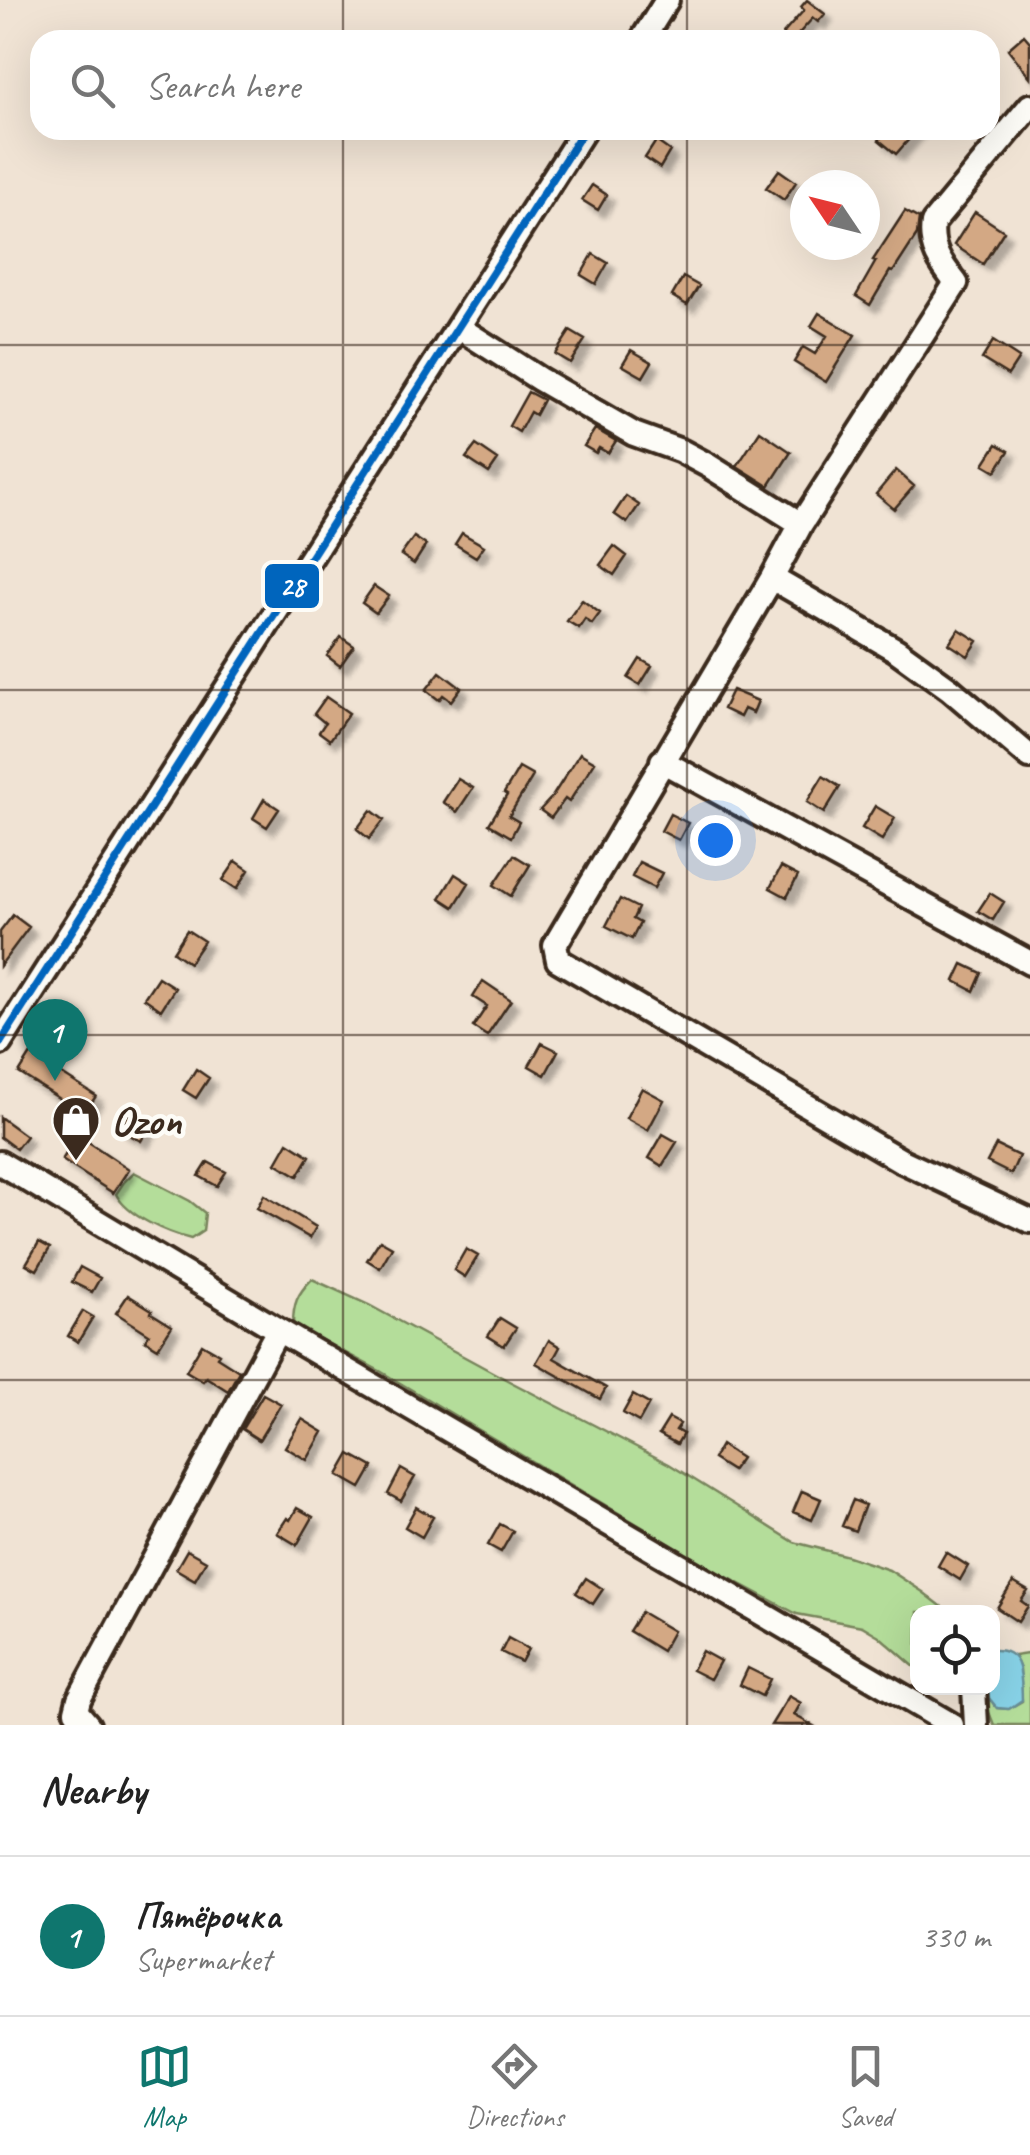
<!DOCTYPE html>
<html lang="en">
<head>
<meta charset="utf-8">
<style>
  :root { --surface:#fff; --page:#f2f2f2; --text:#222; --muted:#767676; --line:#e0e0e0; --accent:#0f766e }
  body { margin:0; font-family:Caveat,sans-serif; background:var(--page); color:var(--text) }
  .controls { position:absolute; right:30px; bottom:30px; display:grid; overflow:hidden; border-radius:20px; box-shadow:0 10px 40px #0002 }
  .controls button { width:90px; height:90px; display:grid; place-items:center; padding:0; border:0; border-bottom:2px solid var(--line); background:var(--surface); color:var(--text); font:50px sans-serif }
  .compass { position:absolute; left:790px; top:170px; width:90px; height:90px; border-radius:50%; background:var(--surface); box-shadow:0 10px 40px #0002; rotate:305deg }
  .you { position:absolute; left:715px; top:840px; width:35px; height:35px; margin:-25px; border:8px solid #fff; border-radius:50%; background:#1a73e8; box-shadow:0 0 0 15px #1a73e833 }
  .badge { display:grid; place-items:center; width:65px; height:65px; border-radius:50%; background:var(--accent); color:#fff; font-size:32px; font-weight:700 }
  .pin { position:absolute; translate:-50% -82px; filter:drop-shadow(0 2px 5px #0008) }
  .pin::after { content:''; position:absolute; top:52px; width:35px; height:30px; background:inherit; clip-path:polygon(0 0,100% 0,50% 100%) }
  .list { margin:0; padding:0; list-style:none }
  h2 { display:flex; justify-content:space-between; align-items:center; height:130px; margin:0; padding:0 40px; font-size:42px }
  h2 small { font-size:32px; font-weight:400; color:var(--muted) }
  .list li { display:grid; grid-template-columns:65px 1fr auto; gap:30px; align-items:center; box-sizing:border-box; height:160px; padding:0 40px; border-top:2px solid var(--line) }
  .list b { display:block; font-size:38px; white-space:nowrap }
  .list p { margin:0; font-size:32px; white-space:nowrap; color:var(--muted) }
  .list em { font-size:32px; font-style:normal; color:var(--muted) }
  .icon { flex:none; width:55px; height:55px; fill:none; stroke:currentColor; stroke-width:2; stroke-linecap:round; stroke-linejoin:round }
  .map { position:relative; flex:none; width:1030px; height:1725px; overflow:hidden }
  .search { position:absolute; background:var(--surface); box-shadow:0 10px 40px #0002; left:30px; right:30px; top:30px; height:110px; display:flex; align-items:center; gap:25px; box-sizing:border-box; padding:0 35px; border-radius:30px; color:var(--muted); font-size:38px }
  .sheet { height:290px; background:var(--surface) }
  nav { display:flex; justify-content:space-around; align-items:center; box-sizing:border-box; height:140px; border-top:2px solid var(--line); background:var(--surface); font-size:28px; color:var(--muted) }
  nav a { display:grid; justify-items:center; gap:5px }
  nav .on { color:var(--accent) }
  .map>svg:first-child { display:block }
  .green { fill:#b4dd9a; stroke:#78845c; stroke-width:2.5 }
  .water { fill:#88d3e8; stroke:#698f97; stroke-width:2.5 }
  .building { fill:#d3a884; stroke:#3b2a1e; stroke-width:2.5; filter:url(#shadow) }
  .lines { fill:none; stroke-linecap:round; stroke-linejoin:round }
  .minor-casing { stroke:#3b2a1e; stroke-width:30 }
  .minor { stroke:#fdfcf7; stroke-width:22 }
  .bus-1-casing { stroke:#fdfcf7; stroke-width:15 }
  .bus-1 { stroke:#0065bd; stroke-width:8 }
  .grid { fill:none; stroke:#3b2a1e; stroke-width:2.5; stroke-opacity:0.55 }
  .labels { text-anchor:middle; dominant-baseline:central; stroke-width:9; stroke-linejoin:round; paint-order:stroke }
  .poi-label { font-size:42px; font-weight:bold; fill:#3b2a1e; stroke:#fdfcf7; text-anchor:start }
  .line-badge { stroke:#fdfcf7; stroke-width:4 }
  .badge-label { font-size:28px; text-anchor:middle; font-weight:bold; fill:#fff }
</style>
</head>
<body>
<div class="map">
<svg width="1030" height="1725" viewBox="0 0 1030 1725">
  <defs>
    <filter id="shadow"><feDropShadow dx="7" dy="7" stdDeviation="2.5" flood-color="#0004"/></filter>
  </defs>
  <rect width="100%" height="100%" fill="#f0e3d4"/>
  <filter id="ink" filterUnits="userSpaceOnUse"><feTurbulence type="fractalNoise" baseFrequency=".01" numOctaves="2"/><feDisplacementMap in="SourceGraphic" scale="20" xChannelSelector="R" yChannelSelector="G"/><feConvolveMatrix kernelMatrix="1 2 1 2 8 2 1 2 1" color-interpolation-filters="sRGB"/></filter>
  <g filter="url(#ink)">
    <!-- green -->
    <path class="green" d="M134,1172L190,1201L205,1213L203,1231L191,1239C167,1233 127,1216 116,1194L124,1182Z
      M312,1279L369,1305L509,1381L669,1464L794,1542L848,1556L889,1570L923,1592L949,1612H918L917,1669L879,1636L862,1626L797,1614L716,1571L380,1371L293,1325C293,1304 297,1294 312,1279Z
      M1027,1654L1030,1655V1725H994L987,1707L989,1698L997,1708L1008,1709L1022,1701L1020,1669L1014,1656Z"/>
    <!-- water -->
    <path class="water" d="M993,1650C1024,1649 1021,1677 1022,1700L1009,1709L997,1708L989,1698L988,1688H992Z"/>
    <!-- building -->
    <path class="building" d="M807,0L825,14L818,22L813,18L793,40H789L783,34L804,10L801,7Z
      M1024,35L1030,42V77L1008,49Z
      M888,130H917L896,154L879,140Z
      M656,141L670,151L660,168L645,158Z
      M779,170L796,182L784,200L766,188Z
      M592,185L607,195L598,210L582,200Z
      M905,211L919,219L917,235L893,272L890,271L870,305L856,296L876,261L873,260Z
      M975,212L1004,231L983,264L954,245Z
      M593,254L608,263L596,284L581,275Z
      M683,277L699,286L687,305L672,296Z
      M819,313L855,335L826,382L794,362L803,347L815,354L827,336L811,326Z
      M570,331L585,340L570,363L555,354Z
      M993,341L1019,358L1008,375L982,359Z
      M631,350L652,362L643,377L622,365Z
      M528,392L543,400L535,415L530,412L519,432L509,426Z
      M595,429L616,441L608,453L599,448L596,453L584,446Z
      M760,431L791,452L769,486L737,466Z
      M997,444L1009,451L996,471L984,464Z
      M476,445L498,460L489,473L466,458Z
      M896,470L914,486L894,509L876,494Z
      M626,496L639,505L627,523L614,514Z
      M462,533L484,546L476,557L455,544Z
      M414,537L426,545L414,564L401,555Z
      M614,546L627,556L614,575L600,565Z
      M374,586L389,596L376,613L362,603Z
      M582,600L600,613L592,624L585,619L579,628L567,621Z
      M959,629L978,641L968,656L949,644Z
      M341,637L354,646L340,666L327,656Z
      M640,659L652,666L640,685L628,678Z
      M440,672L461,688L451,701L443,695L439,700L426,690Z
      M732,690L758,701L753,713L744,709L740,717L723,709Z
      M326,697L349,713L330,740L319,732L325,723L314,714Z
      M580,753L595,762L569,802L565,799L551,818L540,810L552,797Z
      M519,768L533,776L509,816L519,822L511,837L489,824L507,795L504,793Z
      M823,776L840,787L824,813L807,802Z
      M458,779L473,788L457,812L443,802Z
      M264,799L279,809L267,827L253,818Z
      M875,806L895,818L882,840L862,828Z
      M371,810L384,820L369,839L357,829Z
      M670,814L688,823L679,840L661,831Z
      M514,855L530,865L511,896L494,885Z
      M236,861L249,870L237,889L223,880Z
      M639,862L662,873L654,888L632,877Z
      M781,867L798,876L787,897L770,888Z
      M455,874L469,883L454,907L440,898Z
      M990,893L1004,902L993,920L978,911Z
      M620,899L638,908L633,919L640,923L632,939L606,926Z
      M13,915L29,927L0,966V932Z
      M187,930L204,941L189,963L173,952Z
      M963,964L982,973L974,991L955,981Z
      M158,977L175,988L161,1010L144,998Z
      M483,981L511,1000L487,1036L473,1027L487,1006L473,997Z
      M542,1043L558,1051L545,1075L529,1066Z
      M31,1054L96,1096L84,1114L19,1073Z
      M196,1069L209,1078L196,1098L183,1090Z
      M642,1088L664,1100L648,1130L626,1118Z
      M129,1113L150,1125L141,1141L120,1130Z
      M0,1117L26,1136L16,1149L0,1137Z
      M663,1134L677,1142L662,1166L649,1158Z
      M78,1135L129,1169L113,1193L62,1160Z
      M288,1142L310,1156L298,1176L276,1163Z
      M996,1145L1019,1156L1011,1174L987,1162Z
      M208,1162L226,1172L217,1186L199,1176Z
      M264,1195L316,1227L310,1238L257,1208Z
      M380,1240L392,1247L380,1268L367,1260Z
      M39,1242L50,1248L37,1270L26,1264Z
      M466,1249L478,1256L465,1277L454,1270Z
      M80,1267L100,1278L92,1292L72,1282Z
      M128,1295L152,1310L151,1313L172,1326L158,1348L145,1340L149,1334L116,1313Z
      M83,1311L93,1317L78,1342L68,1336Z
      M500,1318L516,1328L504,1346L488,1336Z
      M549,1340L560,1347L554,1358L606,1388L600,1399L536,1363Z
      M202,1344L219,1354L217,1357L239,1371L228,1391L206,1377L203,1381L186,1371Z
      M263,1394L281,1404L259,1440L242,1429Z
      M633,1395L649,1404L639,1422L623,1413Z
      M669,1418L680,1424L676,1430L683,1434L677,1444L659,1434Z
      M302,1419L323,1432L307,1460L285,1447Z
      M721,1445L741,1458L732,1471L713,1459Z
      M350,1454L373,1467L361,1488L338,1475Z
      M401,1469L415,1477L401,1501L388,1494Z
      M802,1491L821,1499L812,1520L793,1512Z
      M853,1500L865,1505L855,1531L842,1526Z
      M416,1507L433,1517L422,1537L405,1527Z
      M297,1508L313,1517L297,1545L277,1533L287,1518L290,1520Z
      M500,1524L513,1531L501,1552L488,1545Z
      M187,1550L206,1561L195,1580L176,1569Z
      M946,1552L968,1566L960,1580L938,1566Z
      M586,1578L603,1589L593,1604L576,1593Z
      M1013,1582L1028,1591L1021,1601L1028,1606L1018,1622L997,1608Z
      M641,1612L673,1631L662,1651L629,1631Z
      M508,1638L528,1649L521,1662L501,1652Z
      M702,1651L720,1661L710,1679L692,1670Z
      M748,1668L770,1679L762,1696L740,1685Z
      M789,1696L801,1703L794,1715L812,1725H771Z"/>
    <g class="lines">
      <!-- minor casing -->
      <g class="minor-casing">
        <path id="minor" d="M642,40L667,0
          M1030,106L933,223C929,248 941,264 956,283L801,524L772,578L555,945L558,960L900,1160L1030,1221
          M458,327L539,379L634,434L681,451L709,466L801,524
          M772,578L896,650L950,689L1030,757
          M662,761L1030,963
          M0,1043L584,130
          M0,1163L278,1330L952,1725
          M974,1688L976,1725
          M88,1725L76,1711L79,1699L278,1330"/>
      </g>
      <!-- minor -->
      <use href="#minor" class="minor"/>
      <!-- bus-1 casing -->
      <g class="bus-1-casing">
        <path id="bus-1" d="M0,1043L584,130"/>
      </g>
      <!-- bus-1 -->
      <use href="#bus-1" class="bus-1"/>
    </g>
  </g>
  <!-- grid -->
  <path class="grid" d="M343,0V40M687,0V40M343,130V1725M687,130V1725M0,345H1030M0,690H1030M0,1035H1030M0,1380H1030"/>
  <!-- icons -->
  <defs>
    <g id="shop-pin" transform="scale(2.5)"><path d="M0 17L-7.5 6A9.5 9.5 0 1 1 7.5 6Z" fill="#3b2a1e" stroke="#fdfcf7"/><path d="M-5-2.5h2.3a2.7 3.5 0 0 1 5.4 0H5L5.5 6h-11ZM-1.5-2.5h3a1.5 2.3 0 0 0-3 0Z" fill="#fff"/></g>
  </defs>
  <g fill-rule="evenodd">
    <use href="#shop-pin" x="76" y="1120"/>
  </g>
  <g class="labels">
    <!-- poi labels -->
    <g class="poi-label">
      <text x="111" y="1120">Ozon</text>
    </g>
  </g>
  <rect class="line-badge" x="263" y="562" width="58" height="48" rx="10" fill="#0065bd"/>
  <g class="badge-label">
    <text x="292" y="596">28</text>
  </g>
</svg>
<div class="controls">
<button><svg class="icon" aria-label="locate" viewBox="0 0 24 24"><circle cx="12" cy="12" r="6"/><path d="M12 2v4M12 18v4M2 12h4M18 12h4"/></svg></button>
</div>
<svg class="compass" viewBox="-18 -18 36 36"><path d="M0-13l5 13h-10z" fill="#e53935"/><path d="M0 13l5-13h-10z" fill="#767676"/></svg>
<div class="you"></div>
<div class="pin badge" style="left:55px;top:1081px">1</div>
<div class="search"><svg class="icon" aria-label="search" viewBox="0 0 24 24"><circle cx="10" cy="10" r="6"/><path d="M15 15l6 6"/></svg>Search here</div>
</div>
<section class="sheet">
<h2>Nearby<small></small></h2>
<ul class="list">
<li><span class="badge">1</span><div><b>Пятёрочка</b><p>Supermarket</p></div><em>330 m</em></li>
</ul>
</section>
<nav>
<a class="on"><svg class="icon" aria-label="map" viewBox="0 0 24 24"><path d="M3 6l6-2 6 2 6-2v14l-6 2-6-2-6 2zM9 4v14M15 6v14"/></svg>Map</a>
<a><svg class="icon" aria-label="directions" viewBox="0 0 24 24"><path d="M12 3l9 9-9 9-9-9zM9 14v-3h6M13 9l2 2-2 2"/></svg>Directions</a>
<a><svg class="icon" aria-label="saved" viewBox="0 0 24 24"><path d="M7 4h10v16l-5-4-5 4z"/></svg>Saved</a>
</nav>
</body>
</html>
